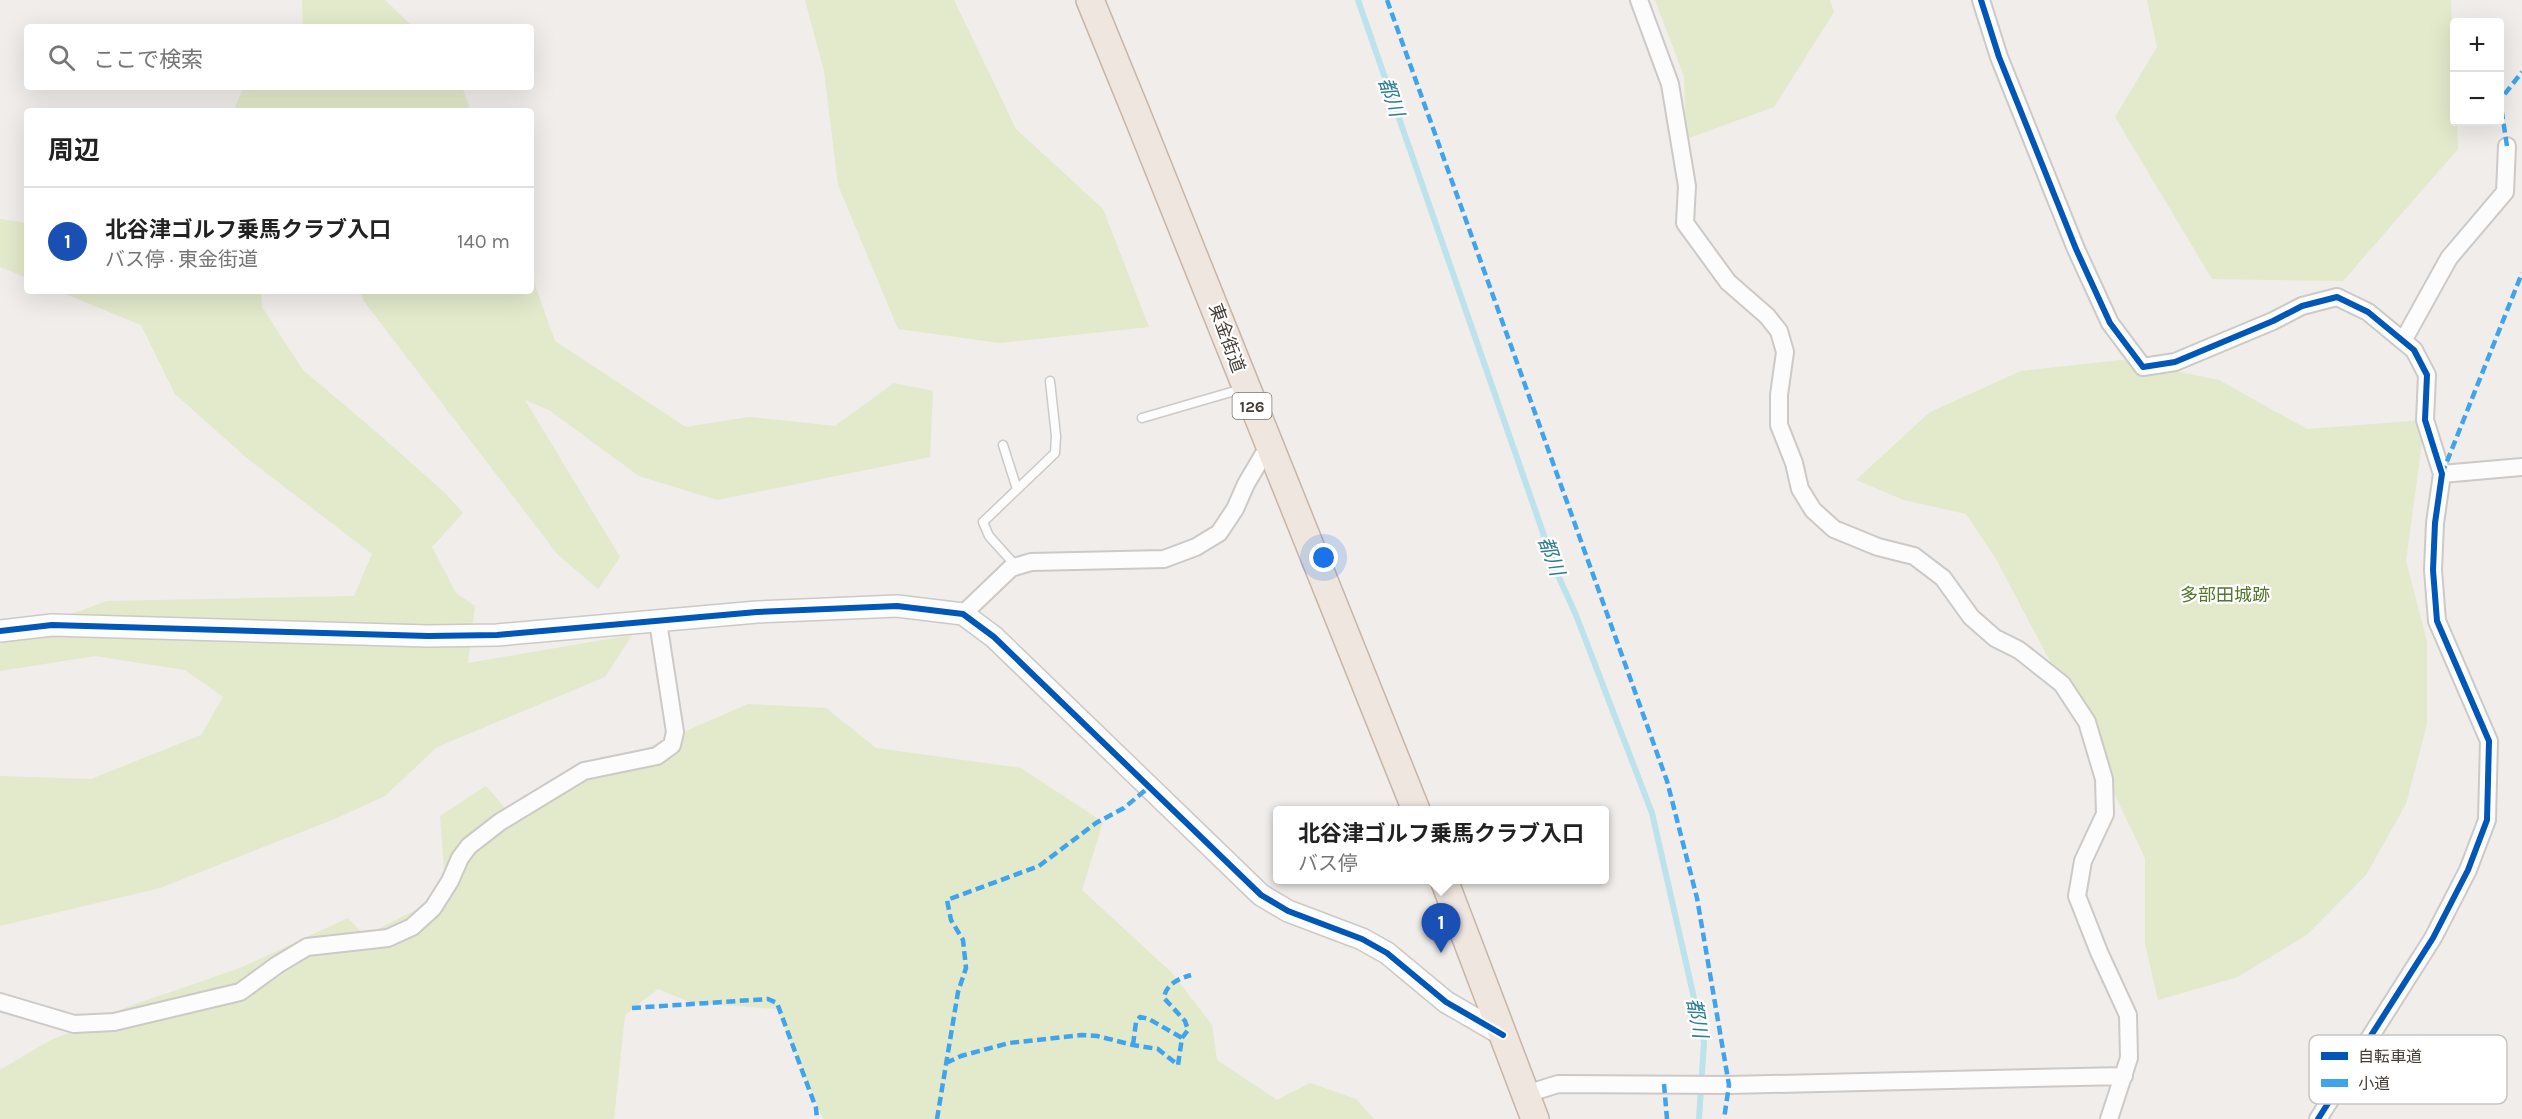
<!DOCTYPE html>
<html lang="ja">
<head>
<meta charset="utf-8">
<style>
  :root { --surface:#fff; --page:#f2f2f2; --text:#222; --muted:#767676; --line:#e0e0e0; --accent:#817b75 }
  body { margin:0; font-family:Karla,"Noto Sans JP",sans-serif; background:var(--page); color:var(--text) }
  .controls { position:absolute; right:18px; top:18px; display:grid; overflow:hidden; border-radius:6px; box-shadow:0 6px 24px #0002 }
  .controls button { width:54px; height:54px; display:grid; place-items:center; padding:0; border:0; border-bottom:2px solid var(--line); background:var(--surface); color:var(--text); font:30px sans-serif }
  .you { position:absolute; left:1324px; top:558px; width:21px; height:21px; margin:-15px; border:4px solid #fff; border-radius:50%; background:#1a73e8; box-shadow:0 0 0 9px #1a73e833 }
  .badge { display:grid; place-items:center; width:39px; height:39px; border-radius:50%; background:var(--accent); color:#fff; font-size:20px; font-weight:700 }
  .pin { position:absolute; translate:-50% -50px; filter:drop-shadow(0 2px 3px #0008) }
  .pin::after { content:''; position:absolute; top:32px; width:21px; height:18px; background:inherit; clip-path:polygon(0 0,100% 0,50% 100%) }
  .popup { position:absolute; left:1273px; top:806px; width:336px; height:78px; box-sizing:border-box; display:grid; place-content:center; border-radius:6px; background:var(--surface); filter:drop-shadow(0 2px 4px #0005); font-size:20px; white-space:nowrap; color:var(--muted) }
  .popup b { font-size:22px; color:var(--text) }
  .popup::after { content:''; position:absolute; left:50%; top:100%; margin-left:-12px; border:12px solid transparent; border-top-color:var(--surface) }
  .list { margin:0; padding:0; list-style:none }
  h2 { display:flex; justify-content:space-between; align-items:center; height:78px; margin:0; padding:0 24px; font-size:26px }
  h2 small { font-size:20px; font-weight:400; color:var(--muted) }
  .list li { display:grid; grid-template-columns:39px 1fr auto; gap:18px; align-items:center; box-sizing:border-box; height:108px; padding:0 24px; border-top:2px solid var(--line) }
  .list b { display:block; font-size:22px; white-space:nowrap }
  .list p { margin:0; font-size:20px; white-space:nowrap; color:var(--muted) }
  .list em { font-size:20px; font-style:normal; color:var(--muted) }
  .icon { flex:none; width:33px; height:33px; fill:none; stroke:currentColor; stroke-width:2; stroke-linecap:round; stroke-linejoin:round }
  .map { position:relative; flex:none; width:2522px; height:1119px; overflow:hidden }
  .search { position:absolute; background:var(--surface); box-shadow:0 6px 24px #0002; left:24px; top:24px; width:510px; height:66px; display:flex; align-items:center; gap:15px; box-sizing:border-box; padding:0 21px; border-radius:6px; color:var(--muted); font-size:22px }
  .panel { position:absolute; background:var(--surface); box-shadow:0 6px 24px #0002; left:24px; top:108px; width:510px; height:186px; border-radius:6px }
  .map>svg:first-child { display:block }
  .green { fill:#e3e9cb }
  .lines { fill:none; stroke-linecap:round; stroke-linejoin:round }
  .stream { stroke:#bce2ec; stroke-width:6 }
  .service-casing { stroke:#ccc9c6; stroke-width:11 }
  .minor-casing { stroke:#ccc9c6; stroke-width:20 }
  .tertiary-casing { stroke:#ccc9c6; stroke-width:24 }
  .trunk-casing { stroke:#c7b5a6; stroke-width:30 }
  .service { stroke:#fdfcfc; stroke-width:8 }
  .minor { stroke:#fdfcfc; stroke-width:16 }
  .tertiary { stroke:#fdfcfc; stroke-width:21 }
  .trunk { stroke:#eee6df; stroke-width:27 }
  .quiet { stroke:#3fa4eb; stroke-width:4.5; stroke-dasharray:9 4.5; stroke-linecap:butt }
  .cycleway-casing { stroke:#fff; stroke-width:10 }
  .cycleway { stroke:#0057b8; stroke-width:6 }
  .labels { text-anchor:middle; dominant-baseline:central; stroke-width:4.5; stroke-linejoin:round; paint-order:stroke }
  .shield { fill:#fff; stroke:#7d7772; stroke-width:1.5 }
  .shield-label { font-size:16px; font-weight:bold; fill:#453d36 }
  .street-label { font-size:18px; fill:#453d36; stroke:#fff }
  .park-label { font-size:18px; fill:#55752c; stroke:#fff }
  .water-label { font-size:20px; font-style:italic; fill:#2f7d96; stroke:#fff }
  .key { fill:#fff; stroke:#c7c5c3; stroke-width:1.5 }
  .key-label { font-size:16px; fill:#453d36 }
</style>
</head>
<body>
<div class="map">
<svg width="2522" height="1119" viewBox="0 0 2522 1119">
  <rect width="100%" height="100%" fill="#f0edea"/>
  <!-- green -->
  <path class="green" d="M302,0H385L413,27H303Z
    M805,0H954L1016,129L1103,209L1149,327L1000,343L898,329L838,185L824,71Z
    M1655,0H1830L1834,12L1774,107L1686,139L1684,76Z
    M2147,0H2451L2454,122H2457L2458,149L2343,281L2212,279L2115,117L2157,47Z
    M244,87H462L471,111H233Z
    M0,219L27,223V278L0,267Z
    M531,274L555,341L686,427L749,417L835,426L894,383L933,391L930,457L717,500L639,476L549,410L525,400L620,557L598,589L558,555L363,300L361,291H531Z
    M58,291H261L262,307L303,370L382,437L445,493L463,513L432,547L456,593L475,606L468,663L632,635L605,677L437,747L385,796L337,818L160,888L0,926V776L91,779L201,735L223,697L185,670L95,656L0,671V640L107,601L354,596L372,554L248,459L175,394L141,325Z
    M2121,360L2219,380L2307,429L2425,420L2406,561L2427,641V724L2406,804L2366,875L2308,934L2238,977L2158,1000L2145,944V858L2062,684L1996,559L1966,514L1904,500L1856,480L1930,412L2021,371Z
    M748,704L826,708L876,748L1021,768L1103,822L1082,890L1172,973L1212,1025L1217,1060L1277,1100L1310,1083L1356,1099L1374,1119H823L777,1009L692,1003L658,989L625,1015L614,1119H0V1070L47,1042L127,1007L240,968L348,918L365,936L446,894L440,816L486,786L506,809Z"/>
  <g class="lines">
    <!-- stream -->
    <path class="stream" d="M1358,0L1557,573L1576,615L1652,813L1704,1042L1699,1119"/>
    <!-- service casing -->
    <g class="service-casing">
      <path id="service" d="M1142,418L1245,388
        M1003,445L1017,489
        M1016,566L989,536L983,522L1055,453L1056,436L1050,381"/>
    </g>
    <!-- minor casing -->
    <g class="minor-casing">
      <path id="minor" d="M1639,0L1670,84L1687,186L1685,223L1728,282L1767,316L1779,331L1785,352L1779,395V425L1794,463L1800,489L1813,510L1834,529L1878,547L1914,556L1943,578L1971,617L1995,638L2019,650L2062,684L2087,722L2104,779L2105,814L2083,861L2077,896L2099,952L2128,1015L2129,1058L2109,1119
        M1981,0L1999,57L2076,249L2110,323L2143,367L2175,362L2273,321L2302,306L2337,297L2368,312L2414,350L2427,375L2425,420L2442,474L2435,523L2433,570L2437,621L2489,741L2487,820L2468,870L2433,938L2318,1119
        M2403,341L2449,258L2505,192L2507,146
        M2442,474L2522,467
        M963,614L1011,568L1031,562L1164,559L1196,547L1219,533L1235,509L1246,484L1269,445
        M0,1002L74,1024L114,1022L240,992L277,965L307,947L388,938L412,927L433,908L450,881L460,858L469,846L500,822L584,771L657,756L672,745L675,732L658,622
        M1526,1094L1558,1084L1729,1085L2124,1076"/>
    </g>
    <!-- tertiary casing -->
    <g class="tertiary-casing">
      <path id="tertiary" d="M0,631L52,625L428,636L497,635L757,612L897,606L963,614L994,637L1261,895L1288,911L1362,939L1387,953L1446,1002L1503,1035"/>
    </g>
    <!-- trunk casing -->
    <g class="trunk-casing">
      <path id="trunk" d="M1090,0C1201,269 1307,540 1416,810
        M1444,880L1535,1119"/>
    </g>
    <!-- service -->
    <use href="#service" class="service"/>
    <!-- minor -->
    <use href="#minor" class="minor"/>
    <!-- tertiary -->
    <use href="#tertiary" class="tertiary"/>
    <!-- trunk -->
    <use href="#trunk" class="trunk"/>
    <!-- quiet -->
    <path class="quiet" d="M1387,0L1667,781L1697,898L1729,1085L1724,1119
      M2507,146L2500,100L2522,72
      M2442,474L2522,273
      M632,1008L768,999L777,1003L816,1108L817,1119
      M1133,1045L1136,1022L1140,1017L1149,1019L1182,1038
      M946,1063L961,1056L1009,1043L1082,1035L1097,1036L1133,1045L1158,1049L1178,1065L1182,1038L1188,1030L1185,1021L1164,998C1166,984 1178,979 1191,975
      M1664,1084L1667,1119
      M937,1119L958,992L966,968L963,940L951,920L947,900L1039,866L1096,823L1124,808L1148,788"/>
    <!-- cycleway casing -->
    <g class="cycleway-casing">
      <path id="cycleway" d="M1981,0L1999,57L2076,249L2110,323L2143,367L2175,362L2273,321L2302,306L2337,297L2368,312L2414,350L2427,375L2425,420L2442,474L2435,523L2433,570L2437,621L2489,741L2487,820L2468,870L2433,938L2318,1119
        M0,631L52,625L428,636L497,635L757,612L897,606L963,614L994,637L1261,895L1288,911L1362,939L1387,953L1446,1002L1503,1035"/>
    </g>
    <!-- cycleway -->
    <use href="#cycleway" class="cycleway"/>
  </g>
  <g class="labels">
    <!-- shield labels -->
    <rect class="shield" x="1232.5" y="393" width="39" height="26" rx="4.5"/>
    <g class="shield-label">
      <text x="1252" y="406">126</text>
    </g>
    <!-- street labels -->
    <g class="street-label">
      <text transform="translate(1227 338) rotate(70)">東金街道</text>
    </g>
    <!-- park labels -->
    <g class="park-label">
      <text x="2225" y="595">多部田城跡</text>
    </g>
    <!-- water labels -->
    <g class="water-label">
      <text transform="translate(1391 97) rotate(71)">都川</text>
      <text transform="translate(1551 556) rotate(70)">都川</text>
      <text transform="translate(1697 1018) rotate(79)">都川</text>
    </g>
  </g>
  <!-- legend -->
  <rect x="2309" y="1035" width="198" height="69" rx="9" class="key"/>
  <rect x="2321" y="1052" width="27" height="8" fill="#0057b8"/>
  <rect x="2321" y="1079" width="27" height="8" fill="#3fa4eb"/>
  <g class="key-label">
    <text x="2358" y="1062">自転車道</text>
    <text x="2358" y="1089">小道</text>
  </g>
</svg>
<div class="controls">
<button>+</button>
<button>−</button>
</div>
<div class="you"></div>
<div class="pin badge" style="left:1441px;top:953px;background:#1a4fb4">1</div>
<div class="popup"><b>北谷津ゴルフ乗馬クラブ入口</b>バス停</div>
<div class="search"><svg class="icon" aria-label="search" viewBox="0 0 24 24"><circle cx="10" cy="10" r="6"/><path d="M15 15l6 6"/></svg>ここで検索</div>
<section class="panel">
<h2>周辺<small></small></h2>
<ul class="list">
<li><span class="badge" style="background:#1a4fb4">1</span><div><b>北谷津ゴルフ乗馬クラブ入口</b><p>バス停 · 東金街道</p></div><em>140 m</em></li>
</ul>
</section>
</div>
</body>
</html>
